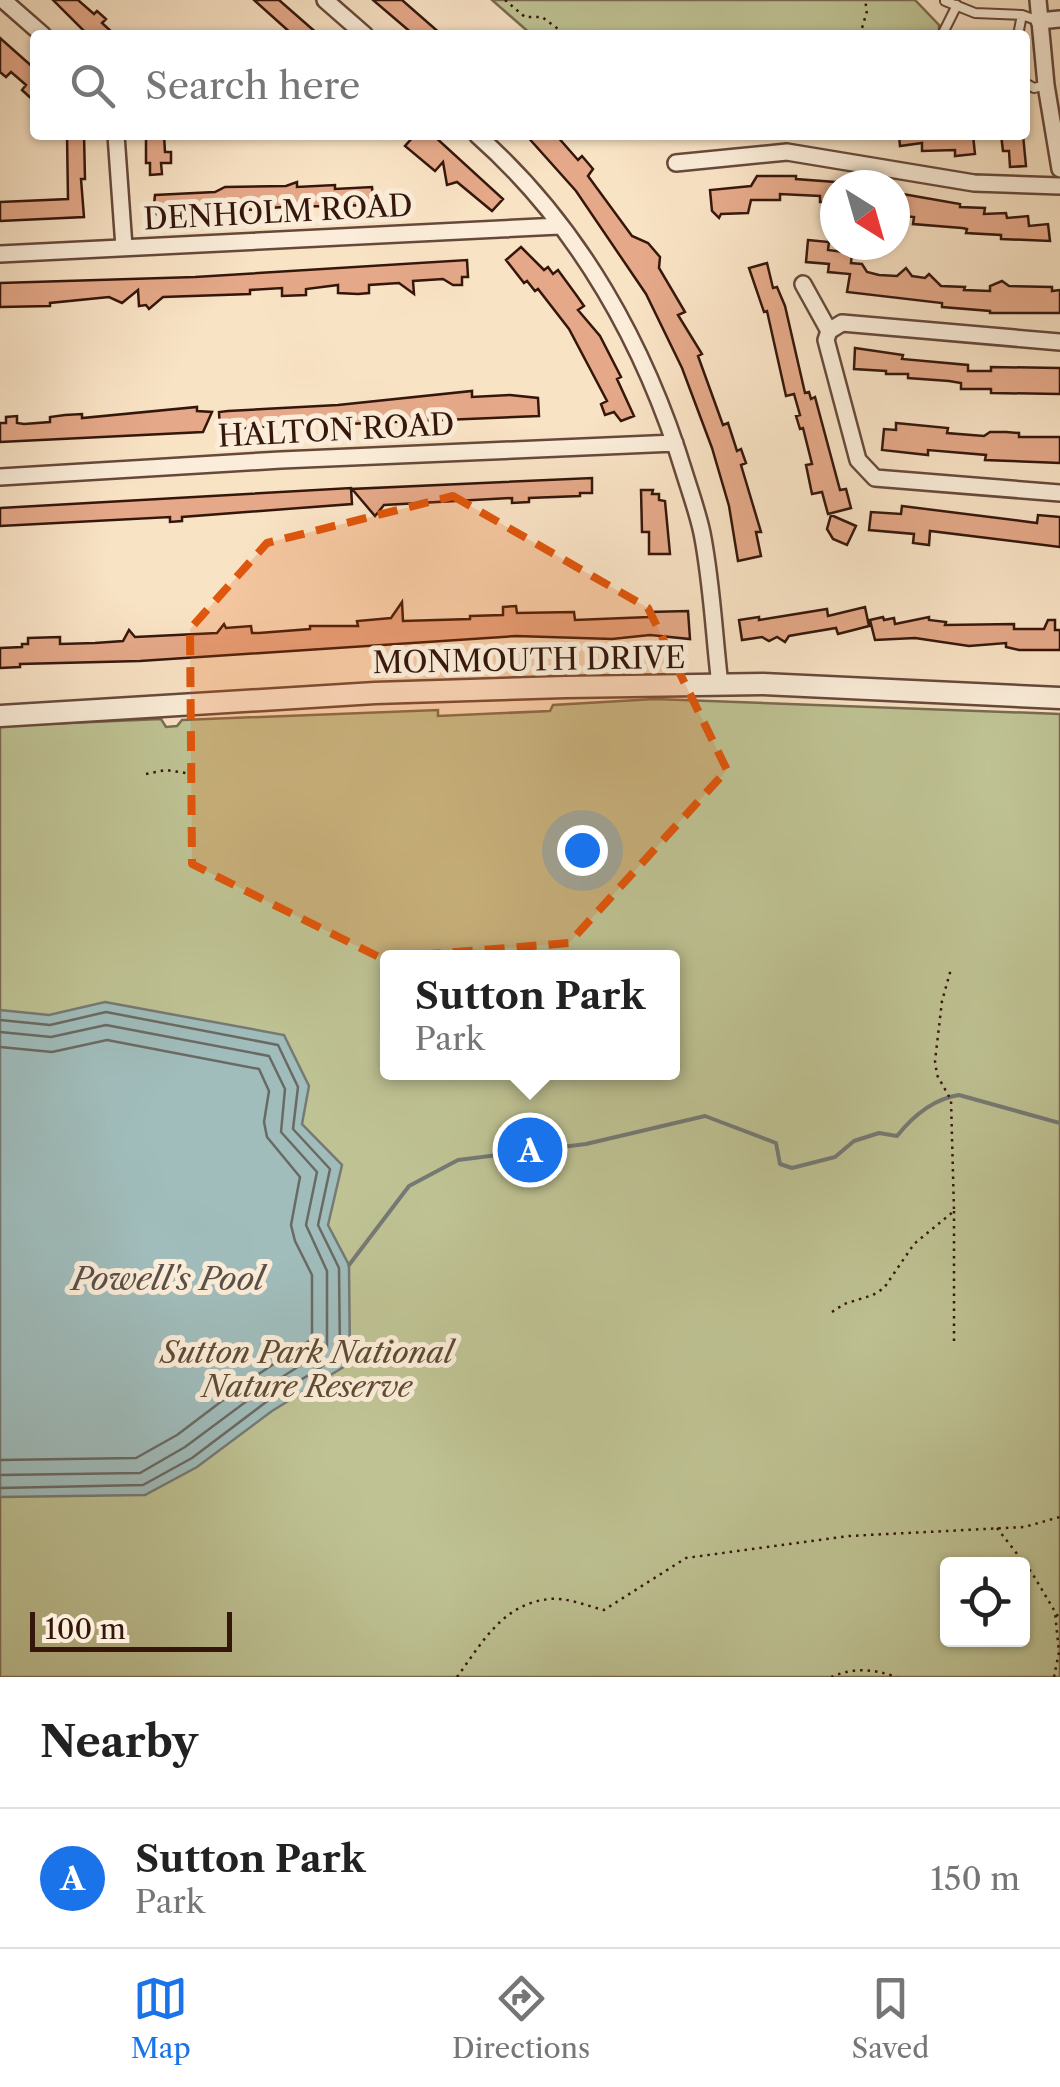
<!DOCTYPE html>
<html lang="en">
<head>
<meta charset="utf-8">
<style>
  :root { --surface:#fff; --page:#f6f6f6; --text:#222; --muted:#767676; --line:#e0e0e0; --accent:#1a73e8 }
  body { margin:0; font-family:"Libre Caslon Text",serif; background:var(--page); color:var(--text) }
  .controls { position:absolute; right:30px; bottom:30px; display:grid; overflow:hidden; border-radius:10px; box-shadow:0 2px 8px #0004 }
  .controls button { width:90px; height:90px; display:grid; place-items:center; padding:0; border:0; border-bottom:2px solid var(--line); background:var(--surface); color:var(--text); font:50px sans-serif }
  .compass { position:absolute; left:820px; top:170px; width:90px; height:90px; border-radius:50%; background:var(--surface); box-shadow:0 2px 8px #0004; rotate:143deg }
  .scale { position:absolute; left:30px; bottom:25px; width:202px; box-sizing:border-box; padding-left:10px; border:5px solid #35160b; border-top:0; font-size:28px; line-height:35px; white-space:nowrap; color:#35160b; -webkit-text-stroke:8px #fbedd9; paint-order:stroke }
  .you { position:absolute; left:582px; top:850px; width:35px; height:35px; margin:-25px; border:8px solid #fff; border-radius:50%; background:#1a73e8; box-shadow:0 0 0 15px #1a73e833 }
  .badge { display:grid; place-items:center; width:65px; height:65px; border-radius:50%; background:var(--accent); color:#fff; font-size:32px; font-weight:700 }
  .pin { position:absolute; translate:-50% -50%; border:5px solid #fff; box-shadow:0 2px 10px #0006 }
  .popup { position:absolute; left:380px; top:950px; width:300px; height:130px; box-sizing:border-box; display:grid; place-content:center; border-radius:10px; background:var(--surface); filter:drop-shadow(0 2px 8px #0005); font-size:32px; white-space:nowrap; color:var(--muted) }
  .popup b { font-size:38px; color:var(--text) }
  .popup::after { content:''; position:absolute; left:50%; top:100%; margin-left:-20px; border:20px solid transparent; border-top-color:var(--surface) }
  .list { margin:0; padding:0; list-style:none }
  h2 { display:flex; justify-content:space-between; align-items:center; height:130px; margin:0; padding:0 40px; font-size:42px }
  h2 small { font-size:32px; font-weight:400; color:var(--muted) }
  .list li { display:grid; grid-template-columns:65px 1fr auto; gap:30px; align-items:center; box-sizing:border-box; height:140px; padding:0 40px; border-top:2px solid var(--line) }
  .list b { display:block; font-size:38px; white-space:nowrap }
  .list p { margin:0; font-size:32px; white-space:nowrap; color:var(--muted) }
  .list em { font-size:32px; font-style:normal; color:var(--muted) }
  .icon { flex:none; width:55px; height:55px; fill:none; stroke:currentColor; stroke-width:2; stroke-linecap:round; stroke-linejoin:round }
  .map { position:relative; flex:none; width:1060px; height:1677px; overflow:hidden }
  .search { position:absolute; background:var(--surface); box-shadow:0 2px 8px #0004; left:30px; right:30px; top:30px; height:110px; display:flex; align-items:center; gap:25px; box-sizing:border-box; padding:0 35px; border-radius:10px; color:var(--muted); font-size:38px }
  .sheet { height:270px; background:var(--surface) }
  nav { display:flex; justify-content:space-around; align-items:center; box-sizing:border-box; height:140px; border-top:2px solid var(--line); background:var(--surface); font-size:28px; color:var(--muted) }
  nav a { display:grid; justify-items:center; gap:5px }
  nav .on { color:var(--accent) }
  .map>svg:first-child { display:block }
  .green { fill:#bfc394; stroke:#7a6c50; stroke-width:2.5; fill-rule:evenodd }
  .water { fill:#a0bdbc; stroke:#757a75; stroke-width:2.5 }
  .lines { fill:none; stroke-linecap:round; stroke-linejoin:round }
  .shore { stroke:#6a6a64; stroke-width:2.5 }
  .stream { stroke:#757a75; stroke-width:4 }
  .building { fill:#e5a989; stroke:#35160b; stroke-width:2.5 }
  .service-casing { stroke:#66493a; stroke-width:12 }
  .minor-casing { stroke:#66493a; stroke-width:20 }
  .tertiary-casing { stroke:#66493a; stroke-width:25 }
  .path { stroke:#35160b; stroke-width:2.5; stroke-dasharray:2.5 5; stroke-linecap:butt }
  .service { stroke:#fbedd9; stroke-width:8 }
  .minor { stroke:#fbedd9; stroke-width:15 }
  .tertiary { stroke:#fbedd9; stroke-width:20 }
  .marked { fill:#df560c; fill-opacity:0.2; stroke:#df560c; stroke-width:8; stroke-dasharray:20 12; stroke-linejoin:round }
  .labels { text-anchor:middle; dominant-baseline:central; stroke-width:10; stroke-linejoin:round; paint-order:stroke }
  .street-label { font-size:30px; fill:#35160b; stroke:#fbedd9 }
  .park-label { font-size:30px; font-style:italic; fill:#5e4a34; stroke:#fbedd9 }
  .water-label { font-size:32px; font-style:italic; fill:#5a5049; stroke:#fbedd9 }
</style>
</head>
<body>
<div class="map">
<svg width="1060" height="1677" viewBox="0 0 1060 1677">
  <rect width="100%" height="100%" fill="#f9e3c5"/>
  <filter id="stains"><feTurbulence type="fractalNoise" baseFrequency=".002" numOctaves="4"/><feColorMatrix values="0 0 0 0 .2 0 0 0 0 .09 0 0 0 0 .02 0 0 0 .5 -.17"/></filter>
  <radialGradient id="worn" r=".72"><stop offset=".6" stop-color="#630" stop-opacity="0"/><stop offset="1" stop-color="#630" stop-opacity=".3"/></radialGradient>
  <!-- green -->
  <path class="green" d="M492,0H915L939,25V35H532Z
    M655,699L1060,714V1677H0V726L161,719L166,727L177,726L182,720L438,710V716L550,711L553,705ZM388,958H672V1072H388ZM948,1564H1022V1640H948Z"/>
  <!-- water -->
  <path class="water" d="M105,1002L284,1035L309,1086L302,1124L342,1165L328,1225L349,1265L350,1363L272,1411L197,1467L145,1495L0,1497V1010L49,1015Z"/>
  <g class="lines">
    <!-- shore -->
    <path class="shore" d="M0,1020L50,1025L106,1012L278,1045L298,1087L293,1129L330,1169L318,1225L339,1268L340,1355L266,1402L192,1458L143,1485L0,1488
      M0,1032L51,1037L106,1025L269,1056L285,1089L281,1132L317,1172L306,1225L327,1271V1348L259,1392L185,1447L140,1473L0,1475
      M0,1047L52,1052L107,1040L259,1069L269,1091L264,1122L267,1137L300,1177L291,1225L295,1241L312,1275V1339L251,1379L177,1435L136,1458L0,1460"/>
    <!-- stream -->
    <path class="stream" d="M349,1265L409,1186L458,1160L586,1144L705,1116L776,1143L780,1164L792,1168L835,1157L854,1141L879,1133L897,1136C913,1116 933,1099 959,1095L1060,1123"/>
  </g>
  <!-- building -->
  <path class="building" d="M53,0H78L94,14L97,11L106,19L102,23L115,35H88Z
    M254,0H279L319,35H293Z
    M373,0H402L442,35H414Z
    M0,38L35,69V102L22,90L26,85L11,72L6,77L0,72Z
    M67,135H84L85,179H81L84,217L0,221V202L68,199Z
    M146,135H164L165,152H171V163H161L162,174L150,175V163H146Z
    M415,135H433L503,199L492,211L457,182L447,185L443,162L435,171L405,146Z
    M526,135H556L578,160L582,156L593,169L588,176L632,236L648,243L660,257L659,268L685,312L678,315L702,354L698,356L723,425L728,423L737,451L741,449L746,463L741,465L761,532H756L761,556L738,561L729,506L712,448L682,368L646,294L576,191Z
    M899,135H973L975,154L955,156V150L922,151V143L900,146Z
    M1001,135H1023L1026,166L1010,167L1009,151H1003Z
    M757,176H796V179L835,182V202H820V196L780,194V200H751L748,213L721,214L719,218L712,211L710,190L751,186Z
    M297,182V187L335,185V189L372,187L374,205L283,207L182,215L153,214L155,195L215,192L225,187L286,186Z
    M897,193L960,204V207L985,208L984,214L1006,213L1007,218L1028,216L1029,226L1048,224L1050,241L1001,239V235L966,233L967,229L962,228L913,224L914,217L895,215Z
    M808,240L829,242L828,250L852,253L851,263L862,264L867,272L879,275L897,276L906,268L912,276L925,278L929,274L941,286L965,287L964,290L990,291V286L1002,281L1009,286L1052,287V291L1060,290V313H990V311L942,307V303L847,292L850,274L828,272L829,264L806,262Z
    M521,247L544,270L548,267L553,274L558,270L577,296L584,306L578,310L600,336L621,377L617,379L634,416L621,421L614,412L605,415L601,404L607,401L569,329L538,289L535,291L527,281L524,283L506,260Z
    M467,260L468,277H462V285H453L443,279L413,281L414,294L399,283L369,285V293L358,294L338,293V285L306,289V295L282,296V288L250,290V294L163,297L149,309L146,305L139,306L138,290L122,303L109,297L50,303V306L0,307V283L195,277Z
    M767,263L773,288L777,287L785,306L805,393L809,392L811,399L815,397L840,490L846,489L851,508L828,514L822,492L812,494L806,465L812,464L803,428L800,429L796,416L800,415L794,394L786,396L767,311L764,312L749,268Z
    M855,348L903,355L902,359L968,365V371H991V367L1060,368V394L991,393V389H961V383L949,381L908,378V374H886V371L854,369Z
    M472,391V397L510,395L538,398L539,416L347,424L341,421L220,430L219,412L228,411L338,405Z
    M197,407V411L212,412L203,432L0,442V423H6V417L17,416V423L24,424L50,422V417L65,415L82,414V418Z
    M896,423L948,428L947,433L984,436L990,432H1006L1019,433V437H1060V463L985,460L986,455L928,450V455L882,450L884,429L896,430Z
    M592,478V493H580V496L529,498V502L512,503V498L384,505L375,516L352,489Z
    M351,488L352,504L182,517V521L170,522V517L0,526V508Z
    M641,490H653L652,494H659V500L665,501L670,554H649V532H642Z
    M902,506L1037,523L1038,515L1060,517V547L930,531L929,545L913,543L914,534L869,530L871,512L901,514Z
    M831,515L856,526L847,545L833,539L827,529Z
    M402,602L403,621L470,619V616L503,615V607L516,606L517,613L574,612L575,620L649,617V612L688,611L690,639L650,635L612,639L516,636L140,661L20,664V667L0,668V648L22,647V644H28V638L60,637V644L95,643L123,641L129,630L135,637L217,633L224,624L226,628L251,626L252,633H259L310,629V626H358L357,621L391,618Z
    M865,607L869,626L838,634L836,628L800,634L789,636L785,642L777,637L769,641L762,637L742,640L739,620L759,617V620L827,609L828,616Z
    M883,617L884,620L894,618L895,624L929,617V620L946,622L945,625L1014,624V629H1044L1048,620H1055V630H1060V650H1019L1006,647V643L969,646L915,638L875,640L870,620Z"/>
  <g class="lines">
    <!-- service casing -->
    <g class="service-casing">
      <path id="service" d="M945,1L975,13L1022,15L1039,21
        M942,35L957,5
        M1018,35L1022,15
        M1025,83L1034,88L1046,85"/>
    </g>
    <!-- minor casing -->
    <g class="minor-casing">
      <path id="minor" d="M3,0L43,35
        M325,0L365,35
        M1038,0L1046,85L1060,169
        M1039,21L1060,19
        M116,135L124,247
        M477,135C579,225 646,346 685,475C691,494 698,514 702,533C712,583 714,635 720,685
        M676,163L787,152L974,183L1060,186
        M0,254L559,226
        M803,284L829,331
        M1060,342L842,323L829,331L826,340L858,460L875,478L1060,493
        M0,477L281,460L675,443"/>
    </g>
    <!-- tertiary casing -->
    <g class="tertiary-casing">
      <path id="tertiary" d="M0,716L375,693L565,687L763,684L1060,698"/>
    </g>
    <!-- path -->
    <path class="path" d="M505,0L525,17H542L566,35
      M860,35L867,11L865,0
      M146,774L166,770L186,773
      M954,1211V1344
      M832,1312L844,1304L873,1295L884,1288L914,1244L954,1211L951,1100L937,1075L935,1061L942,1001L951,969
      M997,1528L1032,1573L1060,1620
      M457,1677C482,1643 503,1603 550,1599C566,1597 587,1606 604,1610L686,1558L849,1536L1024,1527L1060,1517
      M831,1677C856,1667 872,1669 897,1677
      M1054,1677L1059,1652L1055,1613"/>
    <!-- service -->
    <use href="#service" class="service"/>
    <!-- minor -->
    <use href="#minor" class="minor"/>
    <!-- tertiary -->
    <use href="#tertiary" class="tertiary"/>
  </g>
  <!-- marked area -->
  <path class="marked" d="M453,496L648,608L727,770L569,943L381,958L192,864L190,629L267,543Z"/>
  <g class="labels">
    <!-- street labels -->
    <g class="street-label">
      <text transform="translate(278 212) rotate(-3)">DENHOLM ROAD</text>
      <text transform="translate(336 430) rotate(-3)">HALTON ROAD</text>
      <text transform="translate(529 660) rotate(-1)">MONMOUTH DRIVE</text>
    </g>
    <!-- park labels -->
    <g class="park-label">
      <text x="307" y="1352">Sutton Park National<tspan x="307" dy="34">Nature Reserve</tspan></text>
    </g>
    <!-- water labels -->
    <g class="water-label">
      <text x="168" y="1278">Powell's Pool</text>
    </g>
  </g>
  <rect width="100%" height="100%" filter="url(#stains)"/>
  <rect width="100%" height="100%" fill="url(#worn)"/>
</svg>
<div class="controls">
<button><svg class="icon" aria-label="locate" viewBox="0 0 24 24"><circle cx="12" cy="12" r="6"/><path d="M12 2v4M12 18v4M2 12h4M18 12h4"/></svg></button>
</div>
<svg class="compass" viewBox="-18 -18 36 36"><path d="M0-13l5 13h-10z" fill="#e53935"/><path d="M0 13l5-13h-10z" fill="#767676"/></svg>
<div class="scale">100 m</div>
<div class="you"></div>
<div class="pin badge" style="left:530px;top:1150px">A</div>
<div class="popup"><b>Sutton Park</b>Park</div>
<div class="search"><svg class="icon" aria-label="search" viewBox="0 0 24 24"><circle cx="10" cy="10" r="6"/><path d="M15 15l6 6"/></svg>Search here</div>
</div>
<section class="sheet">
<h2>Nearby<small></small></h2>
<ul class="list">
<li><span class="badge">A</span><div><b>Sutton Park</b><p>Park</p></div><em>150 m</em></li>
</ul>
</section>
<nav>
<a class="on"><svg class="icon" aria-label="map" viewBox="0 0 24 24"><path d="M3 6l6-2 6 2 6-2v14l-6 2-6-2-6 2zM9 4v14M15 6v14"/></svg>Map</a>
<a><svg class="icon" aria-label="directions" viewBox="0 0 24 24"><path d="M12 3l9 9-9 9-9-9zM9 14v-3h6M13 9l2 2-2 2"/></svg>Directions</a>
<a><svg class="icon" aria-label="saved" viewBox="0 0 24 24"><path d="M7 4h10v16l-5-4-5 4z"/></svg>Saved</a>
</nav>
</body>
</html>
